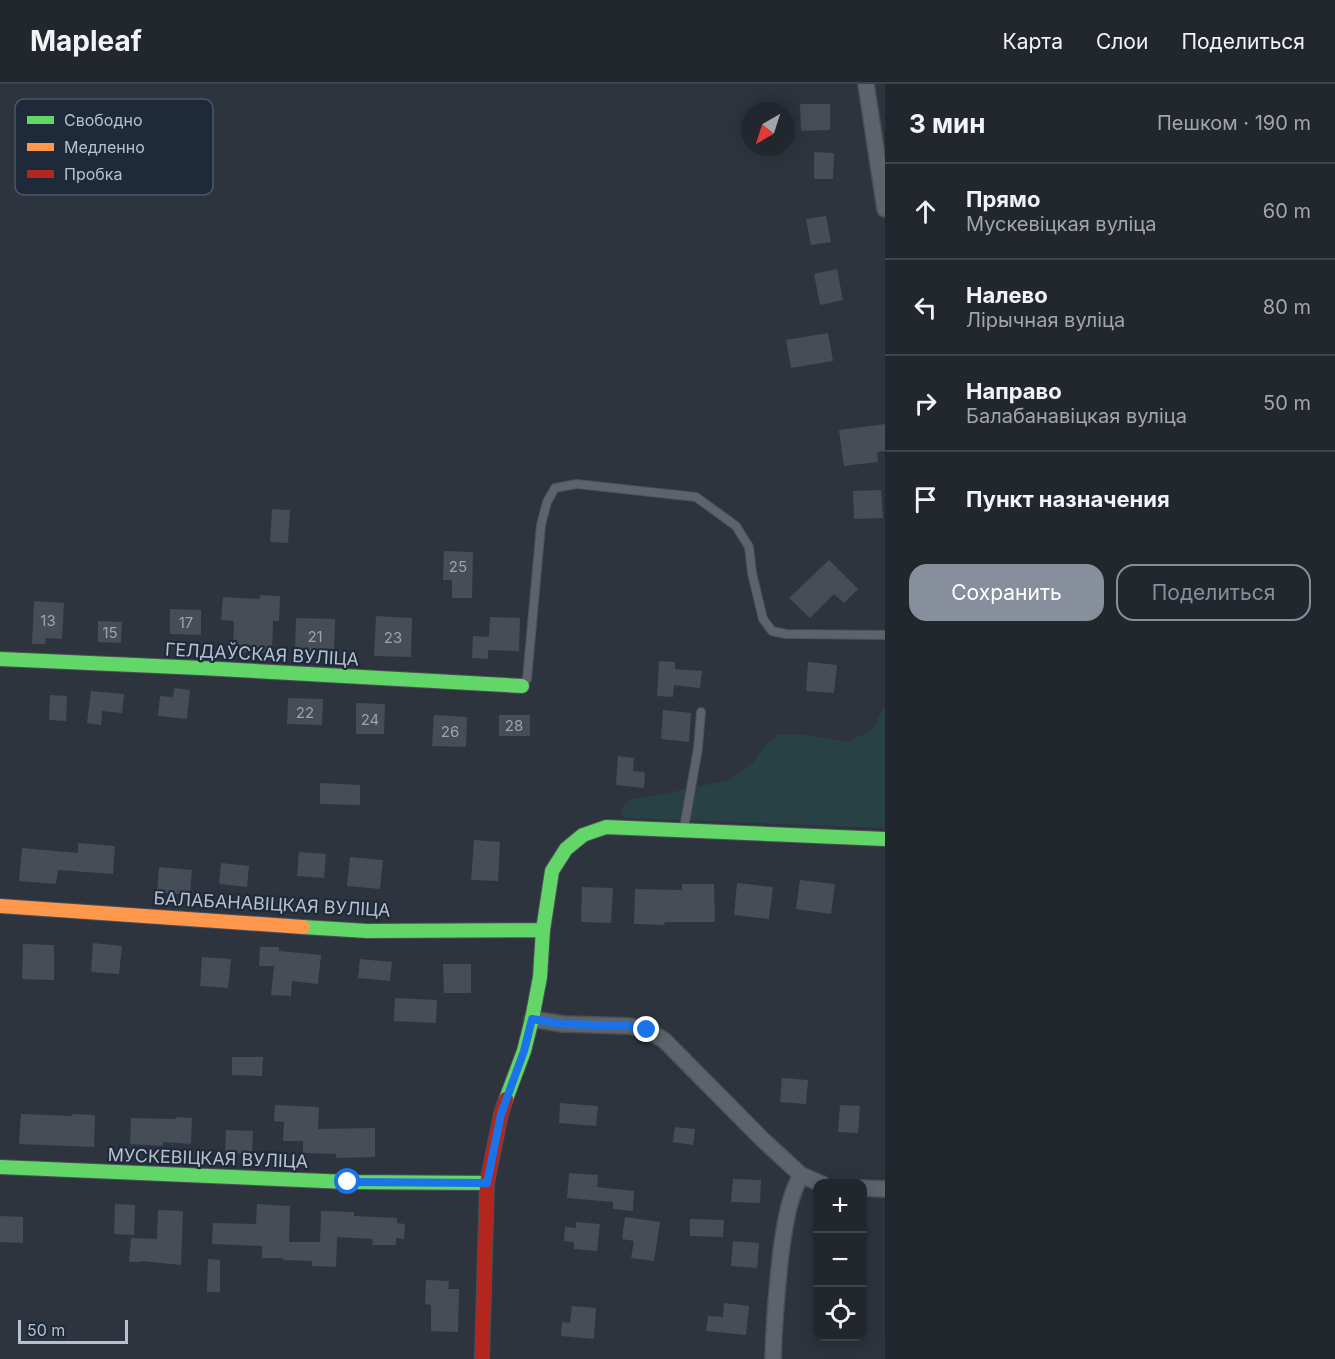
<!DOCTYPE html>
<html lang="ru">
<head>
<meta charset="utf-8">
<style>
  :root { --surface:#22272e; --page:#2e333a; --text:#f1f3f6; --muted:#a2a5aa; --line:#3f444a; --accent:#878f9c }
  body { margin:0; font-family:Inter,sans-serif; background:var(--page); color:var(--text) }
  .controls { position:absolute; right:18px; bottom:18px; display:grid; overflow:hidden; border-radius:12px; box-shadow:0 3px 15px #0003 }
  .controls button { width:54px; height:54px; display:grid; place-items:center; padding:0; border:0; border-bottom:2px solid var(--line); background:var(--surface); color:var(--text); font:30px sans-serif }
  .compass { position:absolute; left:741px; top:18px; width:54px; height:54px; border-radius:50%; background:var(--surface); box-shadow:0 3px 15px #0003; rotate:219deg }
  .scale { position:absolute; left:18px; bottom:15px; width:110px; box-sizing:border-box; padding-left:6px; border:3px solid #b7c0ce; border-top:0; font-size:16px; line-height:21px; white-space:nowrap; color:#b7c0ce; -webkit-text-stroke:4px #1e2a3a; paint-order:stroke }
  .stop { position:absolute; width:18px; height:18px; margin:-14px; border:4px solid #1a73e8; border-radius:50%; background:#fff }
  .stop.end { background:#1a73e8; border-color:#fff; box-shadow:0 2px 6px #0008 }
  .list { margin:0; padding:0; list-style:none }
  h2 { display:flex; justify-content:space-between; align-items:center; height:78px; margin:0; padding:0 24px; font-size:26px }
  h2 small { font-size:20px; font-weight:400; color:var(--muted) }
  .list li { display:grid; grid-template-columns:39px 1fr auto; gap:18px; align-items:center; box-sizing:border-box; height:96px; padding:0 24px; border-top:2px solid var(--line) }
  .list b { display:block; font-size:22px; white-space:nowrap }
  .list p { margin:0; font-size:20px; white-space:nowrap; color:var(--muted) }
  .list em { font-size:20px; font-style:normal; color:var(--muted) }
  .actions { display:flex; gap:12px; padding:18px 24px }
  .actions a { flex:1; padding:14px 0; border:2px solid var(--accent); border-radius:18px; text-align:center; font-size:21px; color:var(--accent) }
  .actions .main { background:var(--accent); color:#fff }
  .icon { flex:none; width:33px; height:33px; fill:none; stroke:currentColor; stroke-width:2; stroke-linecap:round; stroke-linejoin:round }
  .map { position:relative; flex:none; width:885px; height:1275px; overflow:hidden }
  header { display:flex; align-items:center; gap:36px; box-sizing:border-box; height:84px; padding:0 30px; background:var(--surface); border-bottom:2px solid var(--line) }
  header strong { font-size:28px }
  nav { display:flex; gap:33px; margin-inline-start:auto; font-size:21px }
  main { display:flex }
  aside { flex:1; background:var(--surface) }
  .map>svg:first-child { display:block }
  .green { fill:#284145 }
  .building { fill:#474d56 }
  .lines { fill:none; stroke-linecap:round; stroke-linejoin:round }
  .lane-casing { stroke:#4b5058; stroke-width:10 }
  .street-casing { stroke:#4b5058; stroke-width:18 }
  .fast-casing { stroke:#4b5058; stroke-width:16 }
  .slow-casing { stroke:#4b5058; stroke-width:16 }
  .jam-casing { stroke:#4b5058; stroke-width:16 }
  .lane { stroke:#5e636b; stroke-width:8 }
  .street { stroke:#5e636b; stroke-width:15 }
  .fast { stroke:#63d668; stroke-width:14 }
  .slow { stroke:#ff974d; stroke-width:14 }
  .jam { stroke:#b3261e; stroke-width:14 }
  .route { stroke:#1a73e8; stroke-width:8 }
  .labels { text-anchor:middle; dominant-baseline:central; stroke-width:4.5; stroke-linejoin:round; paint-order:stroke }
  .number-label { font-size:15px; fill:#9ba3b0 }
  .street-label { font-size:18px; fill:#b7c0ce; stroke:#1e2a3a }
  .key { fill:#1e2a3a; stroke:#4c5766; stroke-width:1.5 }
  .key-label { font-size:16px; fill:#b7c0ce }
</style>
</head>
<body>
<header>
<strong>Mapleaf</strong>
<nav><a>Карта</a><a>Слои</a><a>Поделиться</a></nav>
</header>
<main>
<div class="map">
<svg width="885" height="1275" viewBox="0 0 885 1275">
  <rect width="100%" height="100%" fill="#2d343e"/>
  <!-- green -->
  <path class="green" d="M885,621V744L625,734L621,730L622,725L630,715L653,712L729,696L752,680L765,661L778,650L807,651L847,658L872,646Z"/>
  <!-- building -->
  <path class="building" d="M800,20H830V46L801,47Z
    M814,68L834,69L833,95H814Z
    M826,132L831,158L811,161L806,135Z
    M837,185L843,216L820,221L814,190Z
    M828,249L833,277L791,284L786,256Z
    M885,340V367L877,368L878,378L844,382L839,346Z
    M881,406L883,434L854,435L853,407Z
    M272,425L290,426L288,459L270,458Z
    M444,467L473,468L472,514H452V496H443Z
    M829,476L858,505L844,519L834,510L810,534L789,514Z
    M260,511L280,512L279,537H273L272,569L233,568L234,537L221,536L223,513L260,515Z
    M34,517L64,519L62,555L46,554L45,560H32Z
    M170,525L201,526V551L170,550Z
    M376,532L412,534L411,573L374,572Z
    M490,533L520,534L519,567L488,566V575L472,574L473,552L489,553Z
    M296,534L335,535L334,570L295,568Z
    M98,537L122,538L121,559L98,558Z
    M659,577L675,578V585L702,587L700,604L674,601L673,613L657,612Z
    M808,578L837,581L834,609L806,607Z
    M174,604L190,606L187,635L158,632L160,612L173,613Z
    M91,607L124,610L122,629L102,627L101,641L87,639Z
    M50,611L67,612L66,637L49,636Z
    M288,614L323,615L322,641L287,640Z
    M356,619L385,620L384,650H356Z
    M663,626L691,629L689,658L661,655Z
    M434,631L467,633L466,663L432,662Z
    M499,631H530V652H499Z
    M618,672L634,674L633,687L645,688L644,704L616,701Z
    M320,699L360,701V721L320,720Z
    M474,756L500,758L498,797L471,796Z
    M78,759L115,762L113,790L58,786L56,800L19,797L22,764L78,769Z
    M299,768L326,770L324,794L297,792Z
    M350,773L383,776L380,805L347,802Z
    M221,779L249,782L247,803L219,800Z
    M159,783L192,786L190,811L157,808Z
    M800,796L835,800L831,830L796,825Z
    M737,799L773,803L769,835L734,831Z
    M682,800H714L715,838H665L664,841L634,840L635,805L682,806Z
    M582,803L613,804L611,839L581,838Z
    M93,859L122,862L119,890L91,888Z
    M23,860L54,861V896L22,895Z
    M260,863H279V867L321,871L318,900L292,897L291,912L271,911L274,882H259Z
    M202,873L231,875L228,904L200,902Z
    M360,875L392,878L390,897L358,894Z
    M443,880H471V909H444Z
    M395,914L437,916L436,939L394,937Z
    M232,973H263L262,992L232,991Z
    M782,994L808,996L806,1020L780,1018Z
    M560,1019L598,1022L596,1042L559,1039Z
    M275,1021L319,1023L318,1045L375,1044V1073L336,1074V1070L303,1069V1057H283L284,1038L274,1037Z
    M840,1021L860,1022L858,1049L838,1048Z
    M21,1030L72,1032V1030L95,1031L94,1063L19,1060Z
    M176,1033L192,1034L191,1060L163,1058V1062L130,1060L131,1034L176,1035Z
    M675,1043L695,1045L693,1061L673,1058Z
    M226,1046L253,1047L252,1070L225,1069Z
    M569,1089L598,1091L597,1103L634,1107L633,1127L613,1125V1118L567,1114Z
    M733,1095L761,1096L760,1119L731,1118Z
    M115,1120L135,1121L134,1151L114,1150Z
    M257,1120L290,1122L289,1158H320L321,1127L354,1128V1132L397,1134V1139L405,1140L404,1155L396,1154V1161H372L373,1155L337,1153L336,1183L312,1182V1177L283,1176V1174H262V1162L212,1160L213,1139L256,1140Z
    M158,1126L183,1127L181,1181L141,1177V1178H129L131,1154L157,1155Z
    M0,1132L23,1133V1159L0,1158Z
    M625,1133L660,1138L654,1177L631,1174L634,1157L622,1155Z
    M690,1135L724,1136L723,1153L690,1152Z
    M576,1138L600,1140L597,1167L574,1165V1158L564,1157L565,1143L576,1144Z
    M733,1157L759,1159L757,1184L731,1182Z
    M208,1175L220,1176V1208H207Z
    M426,1196L449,1197L448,1205H459L458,1248L431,1247V1221L425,1220Z
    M724,1219L749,1222L746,1251L706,1247L708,1232L723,1233Z
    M572,1222L596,1224L594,1255L561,1252L562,1238L570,1239Z"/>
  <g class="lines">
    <!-- lane casing -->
    <g class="lane-casing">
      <path id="lane" d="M523,601L527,595L541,441L547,418L555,404L577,400L696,413L736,442L749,463L752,489L763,535L772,547L786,550L885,551
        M684,744L698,664L701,628"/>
    </g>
    <!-- street casing -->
    <g class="street-casing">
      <path id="street" d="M866,0L885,125
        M532,935L563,940L629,942L647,946L664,956L762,1055L801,1091L822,1100
        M862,1104L885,1105
        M773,1275C774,1239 777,1203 781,1168C785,1140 788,1116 801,1091"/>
    </g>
    <!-- fast casing -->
    <g class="fast-casing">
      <path id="fast" d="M0,575L201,584L522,602
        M303,843L367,847L543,846
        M506,1015L524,967L532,935L540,893L543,846L552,787L566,765L583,751L606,743L885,755
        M0,1083L348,1098L487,1099"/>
    </g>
    <!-- slow casing -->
    <g class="slow-casing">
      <path id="slow" d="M0,822L303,843"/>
    </g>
    <!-- jam casing -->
    <g class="jam-casing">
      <path id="jam" d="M482,1275L487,1099L501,1030L506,1015"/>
    </g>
    <!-- lane -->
    <use href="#lane" class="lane"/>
    <!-- street -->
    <use href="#street" class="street"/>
    <!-- fast -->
    <use href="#fast" class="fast"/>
    <!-- slow -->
    <use href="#slow" class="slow"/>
    <!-- jam -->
    <use href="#jam" class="jam"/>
  </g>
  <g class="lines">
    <!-- route -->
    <path class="route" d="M348,1098L487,1099L501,1030L524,967L532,935L563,940L629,942L647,946"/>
  </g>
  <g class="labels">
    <!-- number labels -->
    <g class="number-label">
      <text x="458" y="482">25</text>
      <text x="48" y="536">13</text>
      <text x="186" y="538">17</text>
      <text x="110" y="548">15</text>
      <text x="315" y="552">21</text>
      <text x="393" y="553">23</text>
      <text x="305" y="628">22</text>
      <text x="370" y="635">24</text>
      <text x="514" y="641">28</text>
      <text x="450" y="647">26</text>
    </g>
    <!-- street labels -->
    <g class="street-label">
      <text transform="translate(262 570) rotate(3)">ГЕЛДАЎСКАЯ ВУЛІЦА</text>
      <text transform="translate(272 820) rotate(3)">БАЛАБАНАВІЦКАЯ ВУЛІЦА</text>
      <text transform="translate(208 1074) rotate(2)">МУСКЕВІЦКАЯ ВУЛІЦА</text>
    </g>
  </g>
  <!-- legend -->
  <rect x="15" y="15" width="198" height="96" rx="9" class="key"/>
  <rect x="27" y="32" width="27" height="8" fill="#63d668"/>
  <rect x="27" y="59" width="27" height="8" fill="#ff974d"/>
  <rect x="27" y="86" width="27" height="8" fill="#b3261e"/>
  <g class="key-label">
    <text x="64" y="42">Свободно</text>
    <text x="64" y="69">Медленно</text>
    <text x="64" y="96">Пробка</text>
  </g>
</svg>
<div class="controls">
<button>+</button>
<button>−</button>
<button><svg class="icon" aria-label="locate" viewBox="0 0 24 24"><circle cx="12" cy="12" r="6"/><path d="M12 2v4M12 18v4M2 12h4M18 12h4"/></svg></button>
</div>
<svg class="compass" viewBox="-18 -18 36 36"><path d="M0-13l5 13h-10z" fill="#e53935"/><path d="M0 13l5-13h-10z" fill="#a2a5aa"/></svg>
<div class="scale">50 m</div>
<div class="stop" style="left:348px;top:1098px"></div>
<div class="stop end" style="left:647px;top:946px"></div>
</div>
<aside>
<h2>3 мин<small>Пешком · 190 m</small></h2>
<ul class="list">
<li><svg class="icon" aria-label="ahead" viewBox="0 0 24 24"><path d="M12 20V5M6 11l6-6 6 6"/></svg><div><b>Прямо</b><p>Мускевіцкая вуліца</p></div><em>60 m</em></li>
<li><svg class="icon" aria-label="left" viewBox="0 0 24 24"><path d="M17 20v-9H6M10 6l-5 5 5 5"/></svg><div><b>Налево</b><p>Лірычная вуліца</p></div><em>80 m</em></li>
<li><svg class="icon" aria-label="right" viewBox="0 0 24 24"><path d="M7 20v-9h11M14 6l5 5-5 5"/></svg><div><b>Направо</b><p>Балабанавіцкая вуліца</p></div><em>50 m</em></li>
<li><svg class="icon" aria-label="arrive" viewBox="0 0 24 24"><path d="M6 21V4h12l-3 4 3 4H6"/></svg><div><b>Пункт назначения</b></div></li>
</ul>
<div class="actions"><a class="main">Сохранить</a><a>Поделиться</a></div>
</aside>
</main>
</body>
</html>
